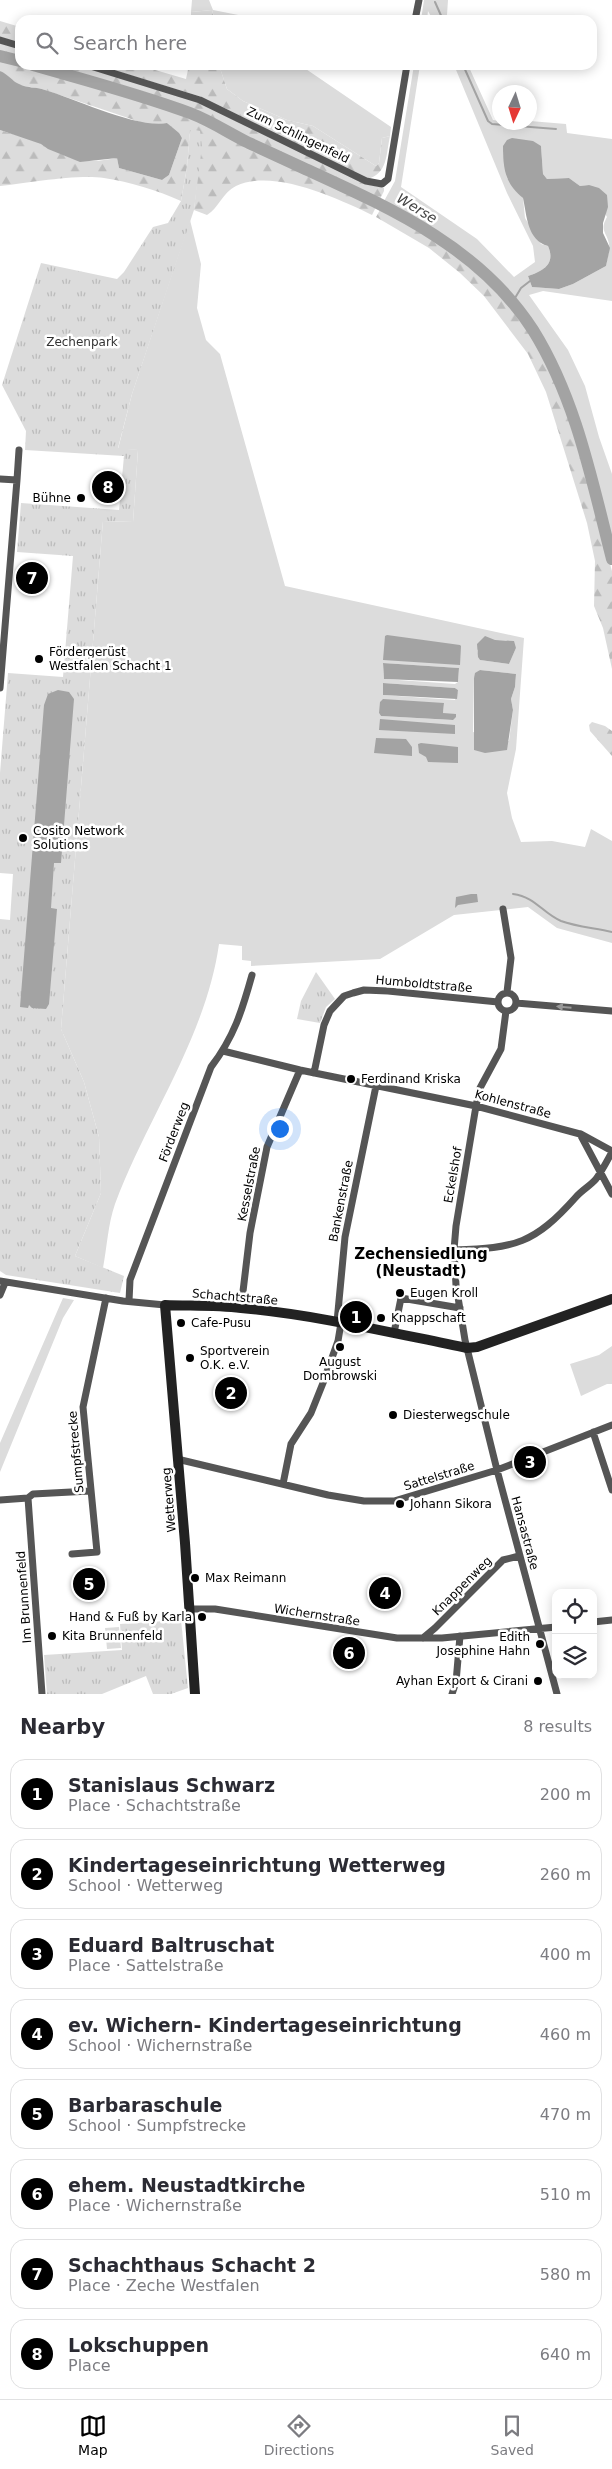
<!DOCTYPE html>
<html lang="en">
<head>
<meta charset="utf-8">
<style>
  :root { --surface:#fff; --page:#f2f2f3; --text:#2b2b33; --muted:#7c7c81; --line:#e1e1e2; --accent:#000 }
  body { margin:0; font-family:"DejaVu Sans",sans-serif; background:var(--page); color:var(--text) }
  .controls { position:absolute; right:15px; bottom:15px; display:grid; overflow:hidden; border-radius:10px; box-shadow:0 2px 12px #0003 }
  .controls button { width:45px; height:45px; display:grid; place-items:center; padding:0; border:0; border-bottom:1px solid var(--line); background:var(--surface); color:var(--text); font:25px sans-serif }
  .compass { position:absolute; left:492px; top:85px; width:45px; height:45px; border-radius:50%; background:var(--surface); box-shadow:0 2px 12px #0003; rotate:184deg }
  .you { position:absolute; left:279px; top:1128px; width:18px; height:18px; margin:-12px; border:4px solid #fff; border-radius:50%; background:#1a73e8; box-shadow:0 0 0 8px #1a73e833 }
  .badge { display:grid; place-items:center; width:32px; height:32px; border-radius:50%; background:var(--accent); color:#fff; font-size:16px; font-weight:700 }
  .pin { position:absolute; translate:-50% -50%; border:2px solid #fff; box-shadow:0 1px 5px #0006 }
  .list { margin:0; padding:0; list-style:none }
  h2 { display:flex; justify-content:space-between; align-items:center; height:65px; margin:0; padding:0 20px; font-size:21px }
  h2 small { font-size:16px; font-weight:400; color:var(--muted) }
  .list li { display:grid; grid-template-columns:32px 1fr auto; gap:15px; align-items:center; box-sizing:border-box; height:70px; margin:0 10px 10px; padding:0 10px; border:1px solid var(--line); border-radius:15px }
  .list b { display:block; font-size:19px; white-space:nowrap }
  .list p { margin:0; font-size:16px; white-space:nowrap; color:var(--muted) }
  .list em { font-size:16px; font-style:normal; color:var(--muted) }
  .icon { flex:none; width:28px; height:28px; fill:none; stroke:currentColor; stroke-width:2; stroke-linecap:round; stroke-linejoin:round }
  .map { position:relative; flex:none; width:612px; height:1694px; overflow:hidden }
  .search { position:absolute; background:var(--surface); box-shadow:0 2px 12px #0003; left:15px; right:15px; top:15px; height:55px; display:flex; align-items:center; gap:12px; box-sizing:border-box; padding:0 18px; border-radius:15px; color:var(--muted); font-size:19px }
  .sheet { height:705px; background:var(--surface) }
  nav { display:flex; justify-content:space-around; align-items:center; box-sizing:border-box; height:70px; border-top:1px solid var(--line); background:var(--surface); font-size:14px; color:var(--muted) }
  nav a { display:grid; justify-items:center; gap:2px }
  nav .on { color:var(--accent) }
  .map>svg:first-child { display:block }
  .grass { fill:#dcdcdc; fill-rule:evenodd }
  .forest { fill:url(#forest-firs) }
  .park { fill:url(#park-tufts) }
  .water { fill:#a3a3a3 }
  .lines { fill:none; stroke-linecap:round; stroke-linejoin:round }
  .stream { stroke:#a3a3a3; stroke-width:2 }
  .river { stroke:#a3a3a3; stroke-width:12 }
  .street { stroke:#555; stroke-width:7 }
  .secondary { stroke:#222; stroke-width:10 }
  .oneway { fill:#999 }
  .poi-dot { fill:#000; stroke:#fff; stroke-width:2 }
  .labels { text-anchor:middle; dominant-baseline:central; stroke-width:5; stroke-linejoin:round; paint-order:stroke }
  .street-label { font-size:12px; fill:#000; stroke:#fff }
  .park-label { font-size:12px; fill:#333; stroke:#fff }
  .poi-label { font-size:12px; fill:#000; stroke:#fff; text-anchor:start }
  .water-label { font-size:14px; font-style:italic; fill:#444; stroke:#fff }
  .quarter-label { font-size:15px; font-weight:bold; fill:#000; stroke:#fff }
</style>
</head>
<body>
<div class="map">
<svg width="612" height="1694" viewBox="0 0 612 1694">
  <defs>
    <pattern id="forest-firs" width="22" height="20" patternUnits="userSpaceOnUse" patternTransform="scale(1.25)"><rect width="22" height="20" fill="#dcdcdc"/><path d="M5 1l3.5 6h-7zM16 11l3.5 6h-7z" fill="#bbb"/></pattern>
    <pattern id="park-tufts" width="24" height="20" patternUnits="userSpaceOnUse" patternTransform="scale(1.25)"><rect width="24" height="20" fill="#dcdcdc"/><path d="M3 7l-1-3M5 7V3M7 7l1-3M15 17l-1-3M17 17v-4M19 17l1-3" fill="none" stroke="#bbb"/></pattern>
  </defs>
  <rect width="100%" height="100%" fill="#fff"/>
  <!-- grass -->
  <path class="grass" d="M192,0H209L213,10L263,20H215L212,10L191,12Z
    M424,0H448L447,15L449,20H433L428,11L427,20H421Z
    M219,65H300L391,127L390,136L382,138L379,163L376,166L313,126L287,120L243,101L227,89Z
    M414,65H420L401,187L477,239L514,277L535,262L533,246L507,193L454,65H468L493,120L499,121L500,122L530,121L566,124L567,133L612,139V301L543,291L529,295L568,350L585,386L599,437L612,474V547C599,493 589,436 567,386C530,304 465,239 383,203L395,181ZM541,146L543,174L547,179L569,178L580,186L589,185L607,217C599,231 607,232 609,244C610,250 607,259 606,266L573,284L559,289L532,287L528,276C543,271 556,264 548,246L541,244L525,218L523,198L507,178L503,152Z
    M190,220L201,264L197,308L206,340L220,354L285,586L524,638L516,749L507,793L512,818L521,842L552,841L585,847L591,829L612,841V943L557,928L528,907L454,915L380,959L251,966V961L242,960V946L219,944C206,1037 147,1118 115,1204C108,1224 107,1247 103,1268L75,1256L101,1193L99,1137L84,1082L61,1029L103,521L133,522L138,450L118,449L132,394ZM495,640H506L516,648L509,664L480,660L477,650ZM383,663L459,668L458,682L455,684L384,679ZM480,670L516,674L515,687L511,699L513,710L509,741L473,732L474,678ZM383,683L455,688L458,690L455,700L383,695ZM444,703L443,713L452,720L381,716L379,713Z
    M63,1298L74,1300L63,1318L0,1472V1443Z
    M612,1346V1384H607L581,1396L570,1364L599,1355Z
    M119,1627L121,1648L107,1649L105,1628Z"/>
  <!-- forest -->
  <path class="forest" d="M212,10L215,20H191V12Z
    M0,21L20,27V43L0,37Z
    M0,42L20,48V65H79L197,101L366,184L384,188V191L372,215C339,199 273,168 236,186C222,193 219,208 207,215L194,210L197,181L190,130L187,167L181,201C156,190 131,182 104,178C77,174 28,183 0,186V130C13,135 28,137 40,143C73,160 79,165 117,158L119,168L162,180L169,175L182,138L167,123L150,125L140,122L42,89L19,85L0,71Z
    M97,65H138L186,79L189,65H219L227,89L243,101L287,120L313,126L376,166L379,163L382,138L390,136C386,154 388,174 367,179L202,97Z
    M381,208L429,235L460,256L487,280L529,331L546,360L559,390L579,452L612,571V669L603,628L594,606L595,561L587,523L546,392L528,354L484,296L460,273L429,248L376,217Z
    M592,722L605,726L612,731V756L590,731L589,725Z"/>
  <!-- park -->
  <path class="park" d="M190,129L200,131L202,146L194,210L132,394L118,448L138,450L133,522L103,521L61,1029L84,1082L99,1137L101,1193L75,1256L124,1276L120,1293L6,1275L0,1271V919L10,920L13,874L0,873V773L8,673L63,677L73,556L17,552L21,503L119,510L124,456L25,450L26,431L2,385L41,263L117,279L124,272L153,227L168,223L181,201L187,167Z
    M316,972L335,999L326,1007L320,1023L297,1019L301,1001Z
    M181,1620L188,1688L171,1694H153L146,1676L102,1694H47L44,1655L122,1650L120,1624Z"/>
  <!-- water -->
  <path class="water" d="M0,71C8,74 12,81 19,84C26,88 37,87 45,90C76,99 138,129 167,123L179,133L182,138L169,175L162,180L119,168L117,158L80,162L48,149L41,144L0,130Z
    M512,138L533,141L541,146L543,174L547,179L569,178L580,186L589,185L599,188L607,195L608,207L603,223V233L610,248L606,266L573,284L559,289L532,287L528,276C543,271 556,264 548,246C527,240 527,216 523,198C505,184 503,168 503,146L507,140Z
    M387,635L460,645L461,646L460,665L383,660L385,636Z
    M485,636L495,640L514,641L516,648L509,664L480,660L478,657L477,644Z
    M383,663L459,668L458,682L384,679Z
    M480,670L516,674L515,687L511,699L513,710L507,750L485,753L474,750V678L475,673Z
    M383,683L455,688L458,690L457,699L383,695Z
    M58,690L69,692L74,699L61,863H54L51,908L57,909L49,1004L46,1009L32,1008L29,1005L28,1008L20,1007L44,705L48,694Z
    M383,699L444,703L443,713L456,714V717L453,720L381,716L379,713L380,702Z
    M380,719L455,725V734L379,730Z
    M376,738L406,739L412,747V756L374,753Z
    M421,743L458,747V763L428,762L426,757L419,753L418,744Z
    M471,894H477L478,902L458,905L455,908L456,897Z"/>
  <g class="lines">
    <!-- stream -->
    <path class="stream" d="M435,2L443,20
      M463,65L488,121L492,124L556,129
      M512,303L521,288L530,281
      M513,894C536,897 542,913 561,921C577,927 596,928 612,932"/>
    <!-- river -->
    <path class="river" d="M0,56L20,61
      M33,65C85,80 139,94 190,113C211,121 229,133 249,143C266,151 284,159 301,167C388,207 479,246 533,330C576,399 592,481 612,559"/>
    <!-- street -->
    <path class="street" d="M415,20L419,0
      M0,40L20,46
      M87,65L200,100L366,181L382,184L388,179L407,65
      M0,479L17,480L0,688
      M17,480L19,450
      M503,909L511,958L507,992
      M498 1002a9 9 0 1 1 18 0a9 9 0 1 1-18 0Z
      M516,1003L612,1011
      M506,1011L501,1049L480,1088L476,1106L456,1226L454,1250L456,1285L465,1340L497,1470L557,1694
      M223,1051L300,1070L476,1106L580,1134L612,1194
      M314,1073L324,1025L330,1011L344,996L353,993L364,990L388,991L498,1002
      M581,1134L612,1151
      M454,1250C516,1248 534,1244 576,1197C582,1190 590,1186 596,1179C602,1171 607,1161 612,1152
      M0,1281L123,1301L165,1305
      M0,1295L5,1283
      M129,1301L130,1280L211,1067C234,1037 242,1011 252,975
      M241,1308L250,1233L267,1147L300,1070
      M337,1322L345,1237L376,1086
      M394,1333L401,1298L460,1308
      M593,1432L612,1490
      M177,1459L328,1495L364,1501H394L497,1470L612,1425
      M283,1484L291,1444L311,1413L323,1383L338,1341L341,1323
      M28,1498L42,1694
      M0,1500L28,1498L33,1494L90,1491
      M72,1554L97,1552L83,1407L106,1298
      M190,1609H215L397,1638H442L556,1627
      M593,1622L612,1620
      M423,1638L435,1628L503,1560L519,1556
      M452,1694L456,1682L460,1636"/>
    <!-- secondary -->
    <path class="secondary" d="M195,1694L185,1543L165,1305C190,1306 216,1305 241,1308C317,1315 392,1333 467,1348L477,1347L612,1299"/>
  </g>
  <!-- one-way arrows -->
  <defs><path id="oneway-solid" d="M-6-.8H1V-3.2L6.5 0L1 3.2V.8H-6Z" transform="scale(1.25)"/></defs>
  <use class="oneway" href="#oneway-solid" transform="translate(564 1007) rotate(-175)"/>
  <!-- markers -->
  <g class="poi-dot">
    <circle cx="81" cy="498" r="5"/>
    <circle cx="39" cy="659" r="5"/>
    <circle cx="23" cy="838" r="5"/>
    <circle cx="351" cy="1079" r="5"/>
    <circle cx="400" cy="1293" r="5"/>
    <circle cx="381" cy="1318" r="5"/>
    <circle cx="181" cy="1323" r="5"/>
    <circle cx="340" cy="1347" r="5"/>
    <circle cx="190" cy="1358" r="5"/>
    <circle cx="393" cy="1415" r="5"/>
    <circle cx="400" cy="1504" r="5"/>
    <circle cx="195" cy="1578" r="5"/>
    <circle cx="202" cy="1617" r="5"/>
    <circle cx="52" cy="1636" r="5"/>
    <circle cx="540" cy="1644" r="5"/>
    <circle cx="538" cy="1681" r="5"/>
  </g>
  <g class="labels">
    <!-- street labels -->
    <g class="street-label">
      <text transform="translate(298 135) rotate(26)">Zum Schlingenfeld</text>
      <text transform="translate(424 984) rotate(5)">Humboldtstraße</text>
      <text transform="translate(513 1104) rotate(15)">Kohlenstraße</text>
      <text transform="translate(174 1132) rotate(-69)">Förderweg</text>
      <text transform="translate(453 1175) rotate(-80)">Eckelshof</text>
      <text transform="translate(249 1184) rotate(-79)">Kesselstraße</text>
      <text transform="translate(341 1201) rotate(-79)">Bankenstraße</text>
      <text transform="translate(235 1297) rotate(5)">Schachtstraße</text>
      <text transform="translate(76 1452) rotate(-95)">Sumpfstrecke</text>
      <text transform="translate(439 1476) rotate(-17)">Sattelstraße</text>
      <text transform="translate(169 1500) rotate(-95)">Wetterweg</text>
      <text transform="translate(525 1533) rotate(75)">Hansastraße</text>
      <text transform="translate(462 1586) rotate(-45)">Knappenweg</text>
      <text transform="translate(24 1597) rotate(-94)">Im Brunnenfeld</text>
      <text transform="translate(317 1615) rotate(9)">Wichernstraße</text>
    </g>
    <!-- park labels -->
    <g class="park-label">
      <text x="82" y="342">Zechenpark</text>
    </g>
    <!-- poi labels -->
    <g class="poi-label">
      <text x="71" y="498" text-anchor="end">Bühne</text>
      <text x="49" y="652">Fördergerüst<tspan x="49" dy="14">Westfalen Schacht 1</tspan></text>
      <text x="33" y="831">Cosito Network<tspan x="33" dy="14">Solutions</tspan></text>
      <text x="361" y="1079">Ferdinand Kriska</text>
      <text x="410" y="1293">Eugen Kroll</text>
      <text x="391" y="1318">Knappschaft</text>
      <text x="191" y="1323">Cafe-Pusu</text>
      <text x="200" y="1351">Sportverein<tspan x="200" dy="14">O.K. e.V.</tspan></text>
      <text x="340" y="1362" text-anchor="middle">August<tspan x="340" dy="14">Dombrowski</tspan></text>
      <text x="403" y="1415">Diesterwegschule</text>
      <text x="410" y="1504">Johann Sikora</text>
      <text x="205" y="1578">Max Reimann</text>
      <text x="192" y="1617" text-anchor="end">Hand &amp; Fuß by Karla</text>
      <text x="62" y="1636">Kita Brunnenfeld</text>
      <text x="530" y="1637" text-anchor="end">Edith<tspan x="530" dy="14">Josephine Hahn</tspan></text>
      <text x="528" y="1681" text-anchor="end">Ayhan Export &amp; Cirani</text>
    </g>
    <!-- water labels -->
    <g class="water-label">
      <text transform="translate(417 208) rotate(31)">Werse</text>
    </g>
    <!-- quarter labels -->
    <g class="quarter-label">
      <text x="421" y="1254">Zechensiedlung<tspan x="421" dy="17">(Neustadt)</tspan></text>
    </g>
  </g>
</svg>
<div class="controls">
<button><svg class="icon" aria-label="locate" viewBox="0 0 24 24"><circle cx="12" cy="12" r="6"/><path d="M12 2v4M12 18v4M2 12h4M18 12h4"/></svg></button>
<button><svg class="icon" aria-label="layers" viewBox="0 0 24 24"><path d="M12 4l9 5-9 5-9-5zM3 14l9 5 9-5"/></svg></button>
</div>
<svg class="compass" viewBox="-18 -18 36 36"><path d="M0-13l5 13h-10z" fill="#e53935"/><path d="M0 13l5-13h-10z" fill="#7c7c81"/></svg>
<div class="you"></div>
<div class="pin badge" style="left:356px;top:1317px">1</div>
<div class="pin badge" style="left:231px;top:1393px">2</div>
<div class="pin badge" style="left:530px;top:1462px">3</div>
<div class="pin badge" style="left:385px;top:1593px">4</div>
<div class="pin badge" style="left:89px;top:1584px">5</div>
<div class="pin badge" style="left:349px;top:1653px">6</div>
<div class="pin badge" style="left:32px;top:578px">7</div>
<div class="pin badge" style="left:108px;top:487px">8</div>
<div class="search"><svg class="icon" aria-label="search" viewBox="0 0 24 24"><circle cx="10" cy="10" r="6"/><path d="M15 15l6 6"/></svg>Search here</div>
</div>
<section class="sheet">
<h2>Nearby<small>8 results</small></h2>
<ul class="list">
<li><span class="badge">1</span><div><b>Stanislaus Schwarz</b><p>Place · Schachtstraße</p></div><em>200 m</em></li>
<li><span class="badge">2</span><div><b>Kindertageseinrichtung Wetterweg</b><p>School · Wetterweg</p></div><em>260 m</em></li>
<li><span class="badge">3</span><div><b>Eduard Baltruschat</b><p>Place · Sattelstraße</p></div><em>400 m</em></li>
<li><span class="badge">4</span><div><b>ev. Wichern- Kindertageseinrichtung</b><p>School · Wichernstraße</p></div><em>460 m</em></li>
<li><span class="badge">5</span><div><b>Barbaraschule</b><p>School · Sumpfstrecke</p></div><em>470 m</em></li>
<li><span class="badge">6</span><div><b>ehem. Neustadtkirche</b><p>Place · Wichernstraße</p></div><em>510 m</em></li>
<li><span class="badge">7</span><div><b>Schachthaus Schacht 2</b><p>Place · Zeche Westfalen</p></div><em>580 m</em></li>
<li><span class="badge">8</span><div><b>Lokschuppen</b><p>Place</p></div><em>640 m</em></li>
</ul>
</section>
<nav>
<a class="on"><svg class="icon" aria-label="map" viewBox="0 0 24 24"><path d="M3 6l6-2 6 2 6-2v14l-6 2-6-2-6 2zM9 4v14M15 6v14"/></svg>Map</a>
<a><svg class="icon" aria-label="directions" viewBox="0 0 24 24"><path d="M12 3l9 9-9 9-9-9zM9 14v-3h6M13 9l2 2-2 2"/></svg>Directions</a>
<a><svg class="icon" aria-label="saved" viewBox="0 0 24 24"><path d="M7 4h10v16l-5-4-5 4z"/></svg>Saved</a>
</nav>
</body>
</html>
